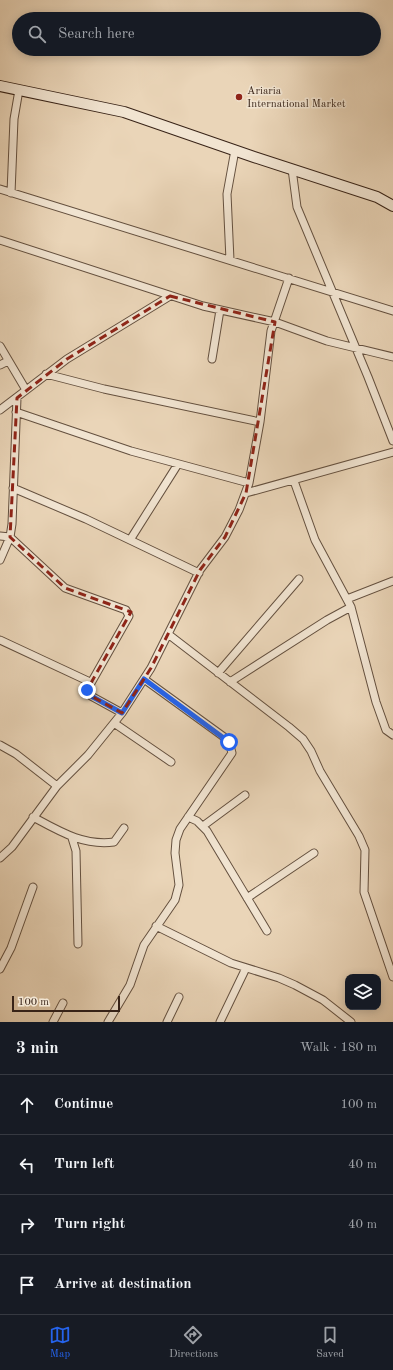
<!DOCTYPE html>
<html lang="en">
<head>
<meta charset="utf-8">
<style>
  :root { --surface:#171b24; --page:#20242c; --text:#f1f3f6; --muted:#9ea1a6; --line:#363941; --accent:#2563eb }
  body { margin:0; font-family:"Old Standard TT",serif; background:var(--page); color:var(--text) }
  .controls { position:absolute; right:12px; bottom:12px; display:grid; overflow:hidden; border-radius:8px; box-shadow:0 2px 10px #0003 }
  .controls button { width:36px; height:36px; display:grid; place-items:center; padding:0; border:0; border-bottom:1px solid var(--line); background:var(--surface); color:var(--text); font:20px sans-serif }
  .scale { position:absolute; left:12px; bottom:10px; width:108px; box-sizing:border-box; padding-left:4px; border:2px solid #382317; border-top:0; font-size:11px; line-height:14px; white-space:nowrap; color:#382317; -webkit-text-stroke:3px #f1e4d1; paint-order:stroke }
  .stop { position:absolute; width:12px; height:12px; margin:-9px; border:3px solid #2563eb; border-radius:50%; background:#fff }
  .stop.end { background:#2563eb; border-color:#fff; box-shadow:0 1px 4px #0008 }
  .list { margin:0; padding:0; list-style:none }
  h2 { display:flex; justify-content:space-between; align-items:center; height:52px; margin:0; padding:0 16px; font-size:17px }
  h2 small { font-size:13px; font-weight:400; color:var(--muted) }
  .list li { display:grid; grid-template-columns:26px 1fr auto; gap:12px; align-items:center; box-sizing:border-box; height:60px; padding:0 16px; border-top:1px solid var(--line) }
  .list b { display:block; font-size:15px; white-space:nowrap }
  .list em { font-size:13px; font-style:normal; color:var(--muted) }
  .icon { flex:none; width:22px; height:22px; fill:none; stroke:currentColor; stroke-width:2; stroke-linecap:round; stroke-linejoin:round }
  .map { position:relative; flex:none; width:393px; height:1022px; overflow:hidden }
  .search { position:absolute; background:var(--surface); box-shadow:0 2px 10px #0003; left:12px; right:12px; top:12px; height:44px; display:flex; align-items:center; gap:10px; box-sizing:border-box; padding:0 14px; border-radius:22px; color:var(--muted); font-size:15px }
  .sheet { height:292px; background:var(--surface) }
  nav { display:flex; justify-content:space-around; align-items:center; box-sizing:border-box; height:56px; border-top:1px solid var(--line); background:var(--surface); font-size:11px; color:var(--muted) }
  nav a { display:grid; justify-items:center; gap:2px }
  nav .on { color:var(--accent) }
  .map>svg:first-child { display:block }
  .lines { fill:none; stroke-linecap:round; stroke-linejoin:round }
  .minor-casing { stroke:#64503f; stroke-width:9 }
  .secondary-casing { stroke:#382317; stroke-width:12 }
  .minor { stroke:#f1e4d1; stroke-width:7 }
  .secondary { stroke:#f1e4d1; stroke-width:10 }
  .route { stroke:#2563eb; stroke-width:5 }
  .marked { fill:none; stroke:#8f2418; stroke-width:3; stroke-dasharray:8 5; stroke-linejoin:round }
  .poi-dot { fill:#8f2418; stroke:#f1e4d1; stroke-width:1.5 }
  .labels { text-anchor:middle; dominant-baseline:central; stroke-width:3; stroke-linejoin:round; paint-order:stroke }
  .poi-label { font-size:11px; fill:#382317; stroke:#f1e4d1; text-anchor:start }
</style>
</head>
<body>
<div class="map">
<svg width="393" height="1022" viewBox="0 0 393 1022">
  <rect width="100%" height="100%" fill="#ead5b8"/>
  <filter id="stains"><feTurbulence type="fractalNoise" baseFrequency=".005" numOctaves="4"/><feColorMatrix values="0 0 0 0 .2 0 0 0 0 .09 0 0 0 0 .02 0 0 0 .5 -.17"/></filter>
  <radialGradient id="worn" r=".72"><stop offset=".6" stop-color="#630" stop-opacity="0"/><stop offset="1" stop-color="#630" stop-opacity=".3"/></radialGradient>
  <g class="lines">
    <!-- minor casing -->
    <g class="minor-casing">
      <path id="minor" d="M292,169L297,207L368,377L393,441
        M0,189L393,311
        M11,193L14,119L19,90
        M0,240L203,306L275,322L327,341L393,357
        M230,260L227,194L235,150
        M0,346L26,390
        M212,359L220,310
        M0,365L8,361
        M46,374L104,389L260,422
        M0,410L67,359L170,296
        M16,412L131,451L249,483
        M294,481L315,540L351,607L376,702L386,730L393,735
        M13,488L86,519L199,573
        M246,493L393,452
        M0,536L10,537L65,588L126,610L129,616L87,690L91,696L122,713
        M130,540L178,464
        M0,560L10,537L12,524L17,398
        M347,599L393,581
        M168,634L289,727L303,739L311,751L320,771L359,836L365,850L364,892L393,977
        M0,640L90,682
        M218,673L299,579
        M230,682L327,620L351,607
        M114,723L171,762
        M0,745L16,754L57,786
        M33,817C59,831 83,846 114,842L124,828
        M188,817L197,821L207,831L267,931
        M203,826L245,795
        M72,838L76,851L78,944
        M0,858L12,847L57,786L88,755L122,713L151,668L200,570L225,537L239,510L249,483L260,422L271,331L289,278
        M247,898L314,853
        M156,926L231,963L279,978L295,985L323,1000L351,1022
        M0,969L11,948L33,887
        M53,1022L63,1003
        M108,1022L130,985L144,945L175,900L179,885L175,853L176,840L180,829L232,753L229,742L224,737L144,679
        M167,1022L179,997
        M220,1022L246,968"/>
    </g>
    <!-- secondary casing -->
    <g class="secondary-casing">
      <path id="secondary" d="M0,86L124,112L254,157L377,197L393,206"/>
    </g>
    <!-- minor -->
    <use href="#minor" class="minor"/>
    <!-- secondary -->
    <use href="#secondary" class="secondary"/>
  </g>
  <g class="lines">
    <!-- route -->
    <path class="route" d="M87,690L91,696L122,713L144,679L229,742"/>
  </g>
  <!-- marked area -->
  <path class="marked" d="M170,296L275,322L246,493L225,537L200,570L151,668L122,713L91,696L87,690L131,612L65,588L10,537L17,398L67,359Z"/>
  <!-- markers -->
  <circle class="poi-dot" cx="239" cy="97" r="4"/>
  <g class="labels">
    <!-- poi labels -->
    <g class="poi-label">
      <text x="247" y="91">Ariaria<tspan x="247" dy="13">International Market</tspan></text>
    </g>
  </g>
  <rect width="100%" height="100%" filter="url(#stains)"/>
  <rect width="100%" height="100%" fill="url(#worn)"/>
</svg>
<div class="controls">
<button><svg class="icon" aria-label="layers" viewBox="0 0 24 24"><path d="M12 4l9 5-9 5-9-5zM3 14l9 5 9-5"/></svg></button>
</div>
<div class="scale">100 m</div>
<div class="stop" style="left:229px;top:742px"></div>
<div class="stop end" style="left:87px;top:690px"></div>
<div class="search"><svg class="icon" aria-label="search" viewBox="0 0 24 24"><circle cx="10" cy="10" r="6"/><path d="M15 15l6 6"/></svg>Search here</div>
</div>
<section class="sheet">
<h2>3 min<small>Walk · 180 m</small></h2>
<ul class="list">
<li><svg class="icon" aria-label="ahead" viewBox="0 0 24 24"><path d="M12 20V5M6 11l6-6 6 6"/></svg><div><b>Continue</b></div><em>100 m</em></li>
<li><svg class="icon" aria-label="left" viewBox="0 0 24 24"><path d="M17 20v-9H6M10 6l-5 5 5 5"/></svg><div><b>Turn left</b></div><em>40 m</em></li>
<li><svg class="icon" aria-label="right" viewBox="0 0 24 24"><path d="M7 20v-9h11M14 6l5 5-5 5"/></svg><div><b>Turn right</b></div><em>40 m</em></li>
<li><svg class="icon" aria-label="arrive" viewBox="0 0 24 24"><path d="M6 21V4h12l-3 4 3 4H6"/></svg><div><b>Arrive at destination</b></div></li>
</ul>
</section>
<nav>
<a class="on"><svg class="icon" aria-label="map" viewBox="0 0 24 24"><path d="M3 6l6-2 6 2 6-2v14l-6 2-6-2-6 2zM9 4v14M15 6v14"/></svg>Map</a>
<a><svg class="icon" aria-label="directions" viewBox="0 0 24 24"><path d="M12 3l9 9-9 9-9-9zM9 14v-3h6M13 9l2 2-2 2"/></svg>Directions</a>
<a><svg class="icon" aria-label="saved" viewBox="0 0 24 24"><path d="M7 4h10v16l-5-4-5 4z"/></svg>Saved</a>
</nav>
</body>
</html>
